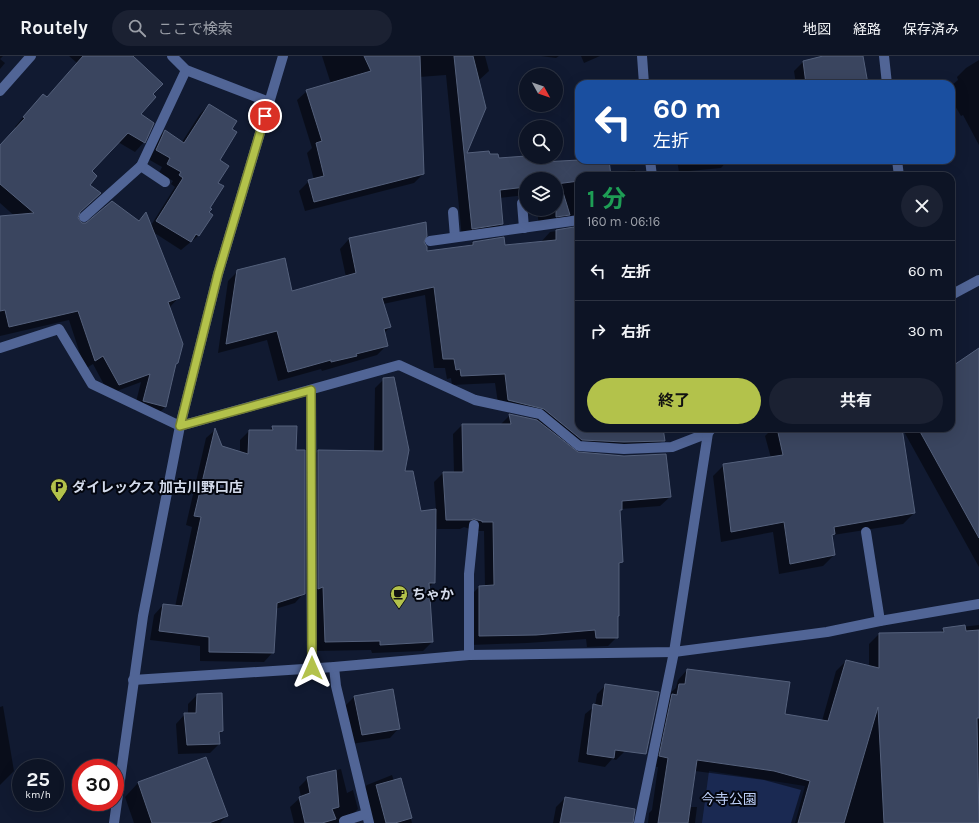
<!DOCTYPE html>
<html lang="ja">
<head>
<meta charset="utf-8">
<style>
  :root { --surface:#0d1425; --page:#1b2132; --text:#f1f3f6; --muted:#9a9ea7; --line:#2d3342; --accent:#b3c24b }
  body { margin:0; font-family:Karla,"Noto Sans JP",sans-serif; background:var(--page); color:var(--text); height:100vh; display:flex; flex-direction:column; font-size:15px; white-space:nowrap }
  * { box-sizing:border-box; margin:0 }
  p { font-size:13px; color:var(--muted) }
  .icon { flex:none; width:22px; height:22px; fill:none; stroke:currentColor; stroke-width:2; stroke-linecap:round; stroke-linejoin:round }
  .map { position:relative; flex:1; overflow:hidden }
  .sheet { position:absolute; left:575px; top:116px; width:380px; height:260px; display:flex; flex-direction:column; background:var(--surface); border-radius:12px; box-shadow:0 4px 16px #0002,0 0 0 1px var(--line) }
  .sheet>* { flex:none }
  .top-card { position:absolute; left:575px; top:24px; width:380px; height:84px; border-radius:12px; box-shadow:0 4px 16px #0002,0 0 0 1px var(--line); background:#1a4fa0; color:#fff; overflow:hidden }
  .needle { width:26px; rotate:130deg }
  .buttons { position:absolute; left:519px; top:12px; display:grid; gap:8px }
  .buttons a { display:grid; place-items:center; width:44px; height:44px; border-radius:50%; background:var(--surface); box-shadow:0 4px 16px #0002,0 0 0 1px var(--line); font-size:20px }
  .speed { position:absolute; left:12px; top:703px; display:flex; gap:8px; font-size:20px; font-weight:700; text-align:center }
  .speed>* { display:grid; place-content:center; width:52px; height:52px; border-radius:50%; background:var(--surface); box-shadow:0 4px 16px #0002,0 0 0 1px var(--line); line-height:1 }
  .speed small { font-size:10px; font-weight:400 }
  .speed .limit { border:6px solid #d22; background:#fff; color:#111 }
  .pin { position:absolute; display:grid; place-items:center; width:34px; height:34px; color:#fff; margin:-17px; border:2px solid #fff; border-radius:50%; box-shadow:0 1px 4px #0007 }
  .me { position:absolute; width:44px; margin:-22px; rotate:0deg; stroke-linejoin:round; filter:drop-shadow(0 0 3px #0008) }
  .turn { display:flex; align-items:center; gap:14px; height:84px; padding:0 12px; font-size:18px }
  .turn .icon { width:52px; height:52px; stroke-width:2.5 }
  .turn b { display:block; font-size:28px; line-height:34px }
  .round { display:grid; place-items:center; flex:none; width:42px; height:42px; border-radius:21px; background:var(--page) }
  .overview { display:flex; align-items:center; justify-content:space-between; height:68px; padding:0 12px }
  h1 { font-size:24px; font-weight:700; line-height:30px; color:#1e9e55 }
  .button { display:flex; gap:8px; margin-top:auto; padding:8px 12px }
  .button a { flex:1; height:46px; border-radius:24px; background:var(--accent); color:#111; font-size:16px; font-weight:700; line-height:46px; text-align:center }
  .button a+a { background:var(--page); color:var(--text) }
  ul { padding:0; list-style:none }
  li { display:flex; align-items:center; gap:12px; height:60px; padding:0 12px; border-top:1px solid var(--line) }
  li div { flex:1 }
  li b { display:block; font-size:15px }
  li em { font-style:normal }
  header { display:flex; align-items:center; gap:24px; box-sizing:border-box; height:56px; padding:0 20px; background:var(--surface); border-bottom:1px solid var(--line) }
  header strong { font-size:19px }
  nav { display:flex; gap:22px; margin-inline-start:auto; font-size:14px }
  .search { width:280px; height:36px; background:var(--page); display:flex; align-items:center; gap:10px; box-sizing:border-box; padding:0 14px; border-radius:22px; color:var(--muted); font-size:15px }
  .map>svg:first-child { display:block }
</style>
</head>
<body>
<header>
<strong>Routely</strong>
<div class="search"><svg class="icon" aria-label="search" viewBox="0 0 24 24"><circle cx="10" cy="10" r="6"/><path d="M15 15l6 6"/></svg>ここで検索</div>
<nav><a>地図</a><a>経路</a><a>保存済み</a></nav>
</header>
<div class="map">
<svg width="979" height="767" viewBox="0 0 979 767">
  <rect width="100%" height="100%" fill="#111a31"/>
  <path fill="#1a2952" d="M709,715l96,15 -10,37h-93z"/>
  <g fill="#0007">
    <path d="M0,0h3l-3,3 5,4 -5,6z"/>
    <path d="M69,0h66l-2,2 19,36 -13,20 14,9 -9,19 -9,10 -17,-10 -27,30 -3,13 12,8 -23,22 2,7 7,2 52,-3 7,-7 5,13 25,-40 -4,-3 2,-3 -14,-8 3,-6 -14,-8 8,-19 9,-9 17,11 18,-28 9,-9 22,24 -12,31 -2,23 -9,30 3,2 -13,21 -17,14 -28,-18 26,65 -9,10 7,56 -2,3 -10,41 -9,9 -22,-6 7,-28 -32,12 -16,-30 -8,5 -16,-49 -69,16v-101l28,-7 -28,-25v-57l16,-18 -1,-1 19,-23 12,-6 31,-35z"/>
    <path d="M322,0h163l4,15 -11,10 -13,73 24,1 9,4 42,-2 1,6 46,-3h21l1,13 26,-3 1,6h-57v252h83l1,12 -9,10 -40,2 -44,-3 100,48 -10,9 -39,3 -2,3 3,50 -4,4 -1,71 -9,9 -21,1 -1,-8 -59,4 -57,2v-49l9,-9h6l-1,-56h-11v-1l-9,-3 -4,2h-23l-1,-13h-1l-1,66 -6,6 4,54 -9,9 -51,2 -1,-3 -55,1 -7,-191 9,-9 56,1 1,-64 9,-9 20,93 16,40 16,-2 -2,-28 9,-9h11l-1,-39 9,-9 39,-1 9,-9 28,6 -4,-3 -35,-8 -4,-27 -43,2 -1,-7 -4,1 -2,-11h-11l-9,-73 -42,9 7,23 -6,6 3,12 -10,10 -55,16 -1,-2 -43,12 -11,-41 -49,13 10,-72 10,-10 53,21 55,-15 -6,-28 9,-10 73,3 4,10 43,-6 4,-4 31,4 37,-4 9,-10 26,-4 -1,-3 -36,2 -2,-18h19v-30h-30v16l-27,3 3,26 -10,9 -30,5 -16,-163 -27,2 4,97 -9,9 -109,28 -6,-20 10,-10 5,-1 -7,-27 5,-5 -15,-48 10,-9 24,-7z"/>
    <path d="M541,0h18l-3,2z"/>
    <path d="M581,0h19l-16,7z"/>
    <path d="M827,0h13l23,28h-67l-2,-13 9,-9z"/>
    <path d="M979,4v85l-16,-30 -2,1 -10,-17v-13l7,-6 -1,-3 9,-9z"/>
    <path d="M677,104h51l-7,8 -42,4z"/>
    <path d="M979,293v218l-77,-139h49v-60z"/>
    <path d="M273,371l22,24 9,142 -9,10 -20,6 -2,43 -9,10 -64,-1v-15l-50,-6 4,-25 9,-10 12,2 17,-80 -6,-2 20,-87 9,-8 6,17 19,6v-13l9,-9h19z"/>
    <path d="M773,372h128l13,85 -11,11 -70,11 -2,2 3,18 -11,11 -44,8 -6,-42 -52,10 -8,-66 11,-11 47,-7 -6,-22z"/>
    <path d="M979,569v198h-188l10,-33 -37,-10 -69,-9 -5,36h7l-2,16h-47l1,-10 3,-3 6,-43h-2l13,-73 7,-6 2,-8 9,-10 97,45 38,6 14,-50 10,-10 23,6v-23l10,-10 61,-1 4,-4z"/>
    <path d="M606,629l19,66 -9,9 -4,-1 -7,8 -27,-5 7,-48 10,-8 2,-12z"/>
    <path d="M392,634l7,38 -9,10 -39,6 -6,-38 9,-9z"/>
    <path d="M197,639l25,36 -3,4v9l-9,9 -32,1 -2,-30 9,-10h3v-10z"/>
    <path d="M3,650l11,65 -14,14v-78z"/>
    <path d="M205,702l22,58 -7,7h-86l-9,-26 13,-14z"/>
    <path d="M341,713l6,24 6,-3 5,19 -9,9 -12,5h-43l-4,-16 11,-10 -2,-10 9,-9z"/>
    <path d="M392,719l2,6 7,-2 11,44h-47l-7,-29 9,-9z"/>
    <path d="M565,742l42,25h-54l3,-16z"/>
  </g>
  <g fill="#3a455f" stroke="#54607b">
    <path d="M83,0h50l30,28 -10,10 3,3 -15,17 13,9 -9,20 -17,-10 -36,38 5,5 -7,9 11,8 -21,19 -2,6 4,5h4l26,-22 27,20 7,-9 34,86 -12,4 15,42 -5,19 -2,1 -10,43 -23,-6 7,-27 -31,11 -16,-29 -8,5 -17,-50 -69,16 -4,-17 -5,1v-95l34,-3 -34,-29v-39l25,-27 -2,-1 20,-23 4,3z"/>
    <path d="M364,0h56l4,118 -110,28 -6,-22 16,-4 -8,-33 6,-2 -16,-51 65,-19z"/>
    <path d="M454,0h19l13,52 -19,45 22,-2 1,3h8l1,4 27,-2v1h15l1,5 37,-2h30l2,16h-32v5l-23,3v-5h-30v8l-26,3 3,34 -31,5z"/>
    <path d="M823,0h40l5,28h-62l-3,-23z"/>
    <path d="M209,48l28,17 -5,8 5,3 -17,28 9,6 -11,17 6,3 -14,22 2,1 -3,3 4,3 -14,21 -3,-2 -5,8 -35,-21 27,-43 -4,-3 2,-3 -14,-8 3,-6 -14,-8 9,-20 19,13z"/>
    <path d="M562,133l8,26 -14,2v-27z"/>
    <path d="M426,166l1,14 -3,6 3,5v4l46,-6v-3l31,-5 1,8 51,-5v-10l18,-3 5,18v183h84l2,13 -41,1 -42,-2 -38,-31 -36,-9 -3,-26 -44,2 -1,-7 -4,1 -2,-11h-11l-9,-72 -52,11 9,29 -7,2 4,17 -32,8 1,2 -26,6v-2l-43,12 -11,-41 -51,13 11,-74 48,-12 7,33 64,-18 -7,-35z"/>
    <path d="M979,292v190l-61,-110h33v-61z"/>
    <path d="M394,321l15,73 -4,21h8l8,40 15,-2 -1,74h-6l4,59 -53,3v-4l-55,1 -2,-55 -5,2v-139l65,1v-73z"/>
    <path d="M509,358l28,6 41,32 46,4 42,-2 5,43 -49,4v9h-2l3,52 -4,1v53h-1v22h-22l-1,-8 -59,5 -57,1v-50l15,-1 -1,-63h-11v-1l-8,-2 -4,1h-24l-3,-48h20l-1,-48h49z"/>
    <path d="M272,370h25l-1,24h9v144l-28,9 -3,50 -65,-1v-15l-50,-6 4,-27 19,2 19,-89 -7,-1 21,-88 7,18 26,8 1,-24h24z"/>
    <path d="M777,372h125l13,85 -81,14 1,7 -3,1 3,20 -45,9 -6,-42 -53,10 -8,-68 60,-9z"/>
    <path d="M965,569l1,6 13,-1v88h-2l2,105h-95l-6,-116 -34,116h-46l12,-42 -36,-10 -77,-11 -9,63h-30l10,-65 -9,-2 13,-62 5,1 2,-11h6l2,-15 103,13 -5,32 43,7 18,-61 33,8v-35l65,-1 -1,-4z"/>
    <path d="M605,628l54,8 -13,62 -31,-4 -1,8 -27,-4 6,-50 9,2z"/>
    <path d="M393,633l7,40 -38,6 -8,-39z"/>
    <path d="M222,637l1,38 -4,1 1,12 -33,1 -3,-32h12l1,-19z"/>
    <path d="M206,701l22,59 -19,7h-57l-14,-41z"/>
    <path d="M336,714l3,37 -7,2 4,10 -14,4h-17l-6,-26 11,-4 -3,-16z"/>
    <path d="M401,722l11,40 -17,5h-9l-10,-38z"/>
    <path d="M565,741l70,12 -2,14h-73z"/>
  </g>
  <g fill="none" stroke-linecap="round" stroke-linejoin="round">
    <g stroke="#516596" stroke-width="10">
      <path d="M172,0l14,14 83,32"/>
      <path d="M642,0l2,28"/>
      <path d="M884,0l3,28"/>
      <path d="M0,35l31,-35"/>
      <path d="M650,104l2,16"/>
      <path d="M897,104l2,16"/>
      <path d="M141,110l24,16"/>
      <path d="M522,147l2,25"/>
      <path d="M453,156l2,25"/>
      <path d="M84,161l57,-51 45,-96"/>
      <path d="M430,185l149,-21"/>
      <path d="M951,239l28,-15"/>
      <path d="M0,292l59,-19 33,55 88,42 219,-61 76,35 65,14 39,32 45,3 48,-2 36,-14 -3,-5"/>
      <path d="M311,334l1,278"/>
      <path d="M866,476l14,89"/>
      <path d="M469,599v-81l5,-49"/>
      <path d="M334,611l2,19 33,137"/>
      <path d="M133,624l201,-13 135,-12 205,-3 153,-20 53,-11 99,-17"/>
      <path d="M344,765l22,-7"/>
      <path d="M114,767l29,-207 37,-190 38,-152 65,-218"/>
      <path d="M639,767l35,-171 34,-219 4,-5"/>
    </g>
  </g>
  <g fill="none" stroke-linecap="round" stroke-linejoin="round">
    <g stroke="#747e31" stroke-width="10">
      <path id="route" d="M265,60l-47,158 -38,152 131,-36 1,278"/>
    </g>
    <use href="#route" stroke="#b3c24b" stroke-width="7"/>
  </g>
  <defs>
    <g id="parking-pin" transform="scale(0.9)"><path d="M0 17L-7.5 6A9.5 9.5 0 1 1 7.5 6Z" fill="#b3c24b" stroke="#03060f"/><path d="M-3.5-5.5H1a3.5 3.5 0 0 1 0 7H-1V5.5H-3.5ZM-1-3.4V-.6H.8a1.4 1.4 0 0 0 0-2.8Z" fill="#111"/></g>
    <g id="cafe-pin" transform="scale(0.9)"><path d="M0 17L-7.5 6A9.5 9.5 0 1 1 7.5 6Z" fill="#b3c24b" stroke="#03060f"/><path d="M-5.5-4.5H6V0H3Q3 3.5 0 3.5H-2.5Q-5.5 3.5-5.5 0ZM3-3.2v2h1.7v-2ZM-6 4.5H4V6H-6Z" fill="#111"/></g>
  </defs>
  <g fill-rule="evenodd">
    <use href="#parking-pin" x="59" y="431"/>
    <use href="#cafe-pin" x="399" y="538"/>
  </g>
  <g text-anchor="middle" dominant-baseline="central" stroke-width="4" stroke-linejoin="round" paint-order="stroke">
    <g font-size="14" font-weight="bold" fill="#d3daea" stroke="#03060f" text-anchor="start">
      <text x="72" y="431">ダイレックス 加古川野口店</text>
      <text x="412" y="538">ちゃか</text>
    </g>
    <g font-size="14" fill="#bdcff8" stroke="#03060f">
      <text x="729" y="743">今寺公園</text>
    </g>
  </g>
</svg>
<div class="buttons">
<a><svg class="needle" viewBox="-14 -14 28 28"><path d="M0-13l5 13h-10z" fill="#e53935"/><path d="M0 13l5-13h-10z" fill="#9a9ea7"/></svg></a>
<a><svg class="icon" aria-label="search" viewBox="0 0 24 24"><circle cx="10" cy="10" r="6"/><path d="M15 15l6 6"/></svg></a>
<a><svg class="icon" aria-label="layers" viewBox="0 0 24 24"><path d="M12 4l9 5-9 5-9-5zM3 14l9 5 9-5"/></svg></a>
</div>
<div class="speed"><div>25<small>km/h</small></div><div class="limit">30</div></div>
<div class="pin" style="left:265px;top:60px;background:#d93025"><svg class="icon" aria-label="arrive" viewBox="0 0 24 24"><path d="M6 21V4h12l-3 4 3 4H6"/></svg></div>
<svg class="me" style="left:312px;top:612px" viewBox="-20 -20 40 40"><path d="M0-17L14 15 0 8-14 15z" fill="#b3c24b" stroke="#fff" stroke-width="4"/></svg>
<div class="top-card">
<div class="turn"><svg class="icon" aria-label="left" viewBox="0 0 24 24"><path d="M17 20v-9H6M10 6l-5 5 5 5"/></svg><div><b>60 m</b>左折</div></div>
</div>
<section class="sheet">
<div class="overview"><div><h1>1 分</h1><p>160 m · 06:16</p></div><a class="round"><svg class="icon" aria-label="close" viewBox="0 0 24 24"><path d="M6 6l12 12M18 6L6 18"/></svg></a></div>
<ul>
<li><svg class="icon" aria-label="left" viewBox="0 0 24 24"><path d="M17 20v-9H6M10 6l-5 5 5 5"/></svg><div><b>左折</b></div><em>60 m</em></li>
<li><svg class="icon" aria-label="right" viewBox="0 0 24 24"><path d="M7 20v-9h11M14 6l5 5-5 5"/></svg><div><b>右折</b></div><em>30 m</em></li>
</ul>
<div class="button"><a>終了</a><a>共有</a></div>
</section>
</div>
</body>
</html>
